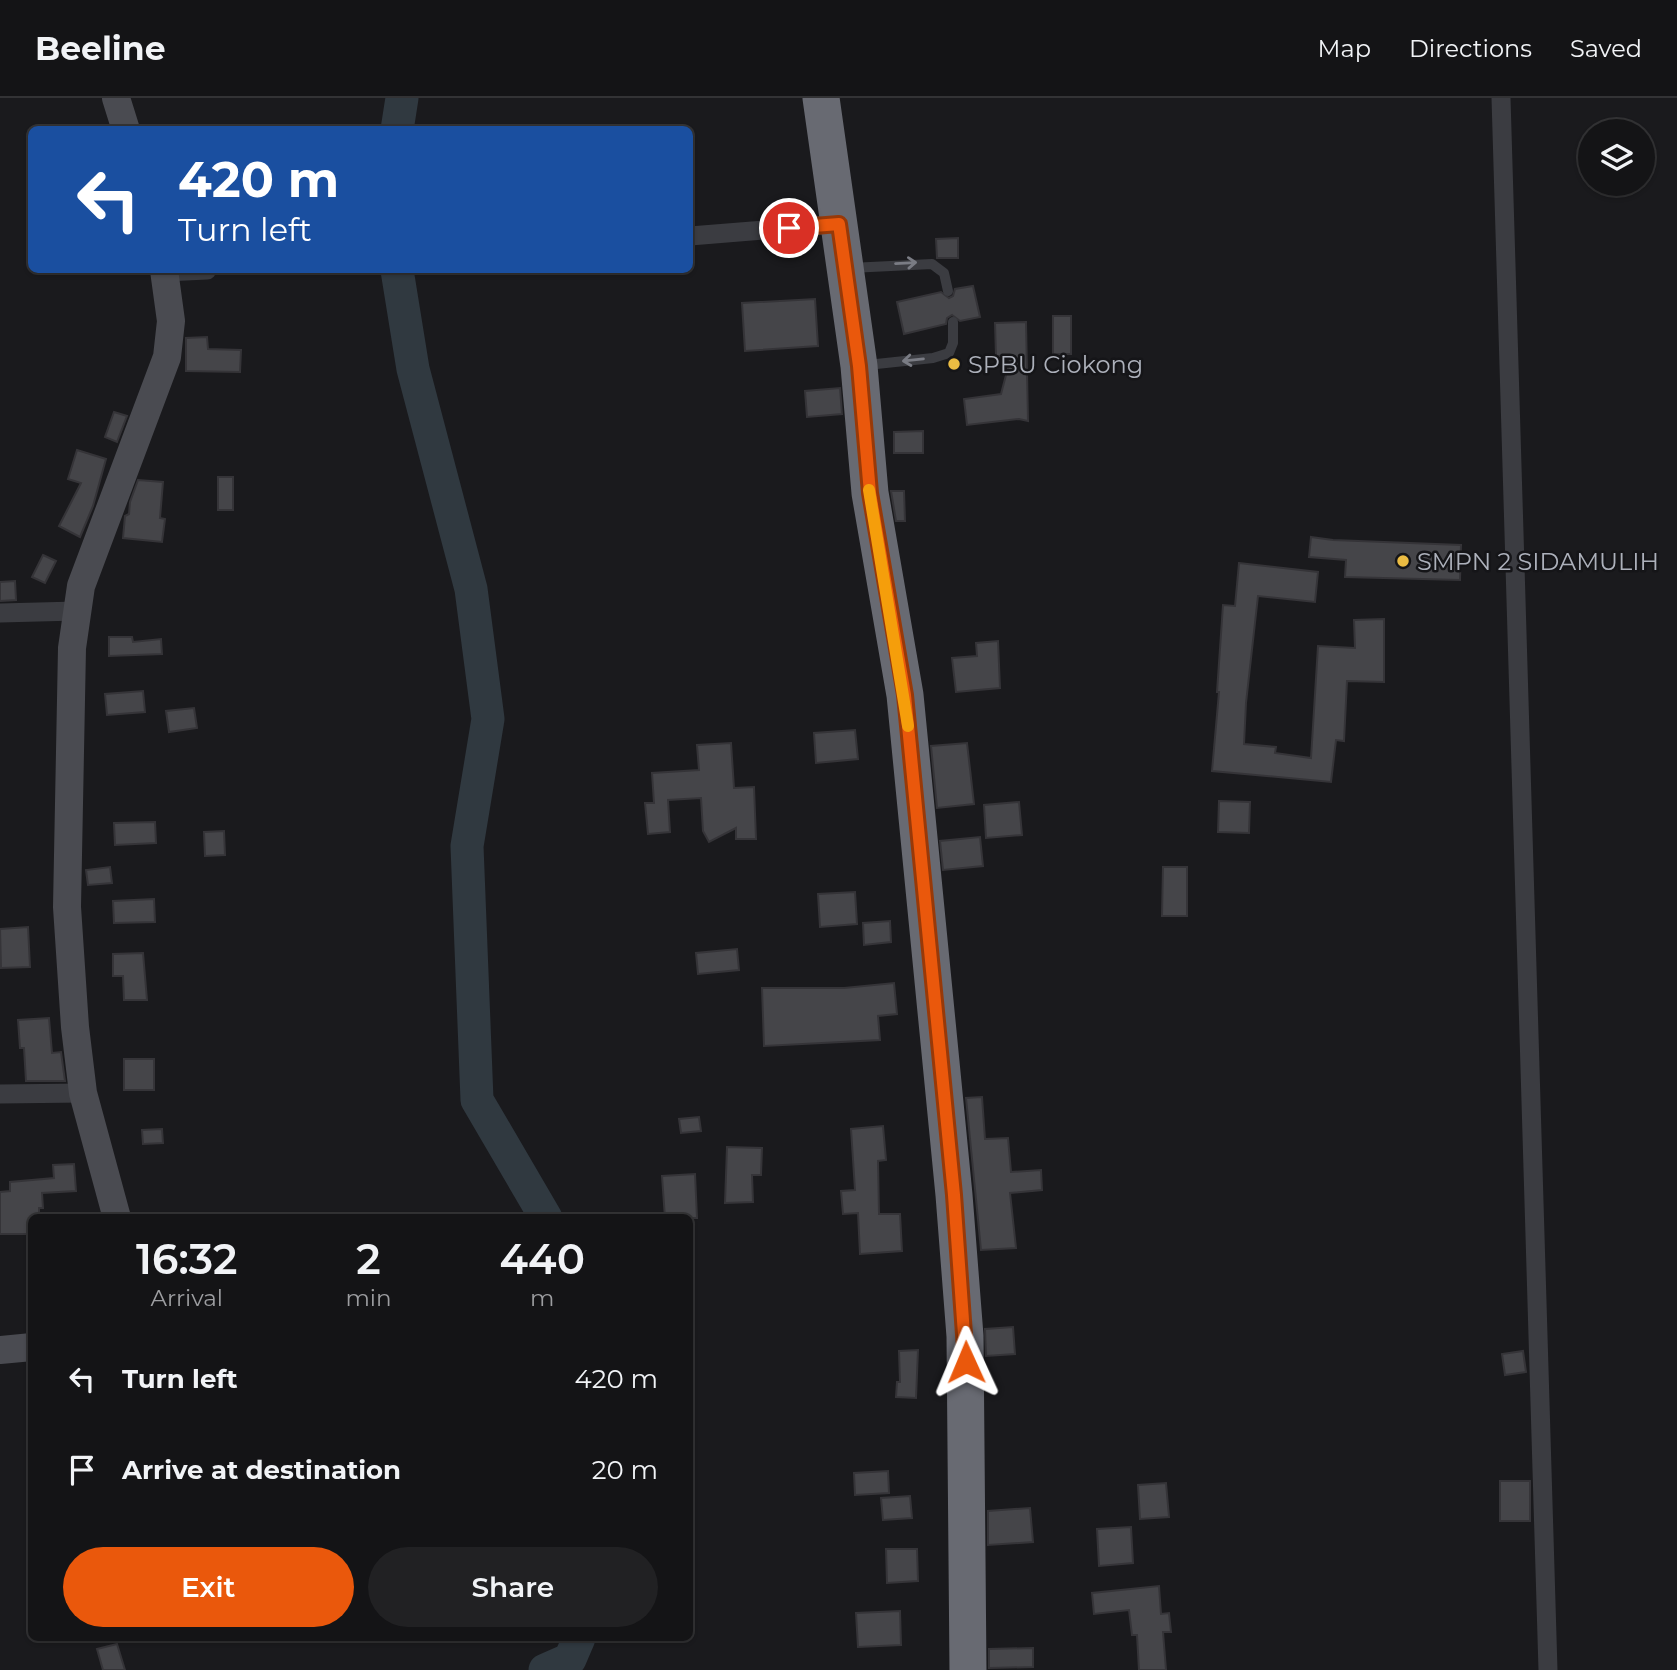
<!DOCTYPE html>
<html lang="en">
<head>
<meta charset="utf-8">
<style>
  :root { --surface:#141416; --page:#212123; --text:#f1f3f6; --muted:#9d9ea1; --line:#333335; --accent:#ea580c }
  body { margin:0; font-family:Montserrat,sans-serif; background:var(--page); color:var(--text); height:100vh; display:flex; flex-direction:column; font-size:26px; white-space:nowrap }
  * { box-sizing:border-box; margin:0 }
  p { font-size:23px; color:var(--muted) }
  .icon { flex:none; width:38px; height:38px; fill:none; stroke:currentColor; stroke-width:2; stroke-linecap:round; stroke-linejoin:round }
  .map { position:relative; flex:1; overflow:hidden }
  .drawer { position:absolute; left:28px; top:1116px; width:665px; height:427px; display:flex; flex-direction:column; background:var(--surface); border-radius:10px; box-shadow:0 2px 5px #0004,0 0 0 2px var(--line) }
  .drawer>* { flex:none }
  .guide { position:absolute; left:28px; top:28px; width:665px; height:147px; border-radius:10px; box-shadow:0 2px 5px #0004,0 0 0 2px var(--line); background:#1a4fa0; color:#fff; overflow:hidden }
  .buttons { position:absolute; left:1578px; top:21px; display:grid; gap:14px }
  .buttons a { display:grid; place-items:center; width:77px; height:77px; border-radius:50%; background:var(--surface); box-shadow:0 2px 5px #0004,0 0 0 2px var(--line); font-size:35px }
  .pin { position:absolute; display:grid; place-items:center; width:60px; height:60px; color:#fff; margin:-30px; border:4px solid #fff; border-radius:50%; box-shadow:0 2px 7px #0007 }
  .me { position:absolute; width:77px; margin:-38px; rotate:359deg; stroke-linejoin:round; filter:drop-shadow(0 0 5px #0008) }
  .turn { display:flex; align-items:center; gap:24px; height:147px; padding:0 35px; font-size:32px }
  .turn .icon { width:91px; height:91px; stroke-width:2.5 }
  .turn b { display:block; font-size:49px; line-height:60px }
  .eta { display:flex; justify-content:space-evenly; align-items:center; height:119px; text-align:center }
  .eta b { font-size:42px; font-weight:600; line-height:49px }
  .cta { display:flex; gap:14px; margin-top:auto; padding:14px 35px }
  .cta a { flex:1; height:80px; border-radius:42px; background:var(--accent); color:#fff; font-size:28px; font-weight:600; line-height:80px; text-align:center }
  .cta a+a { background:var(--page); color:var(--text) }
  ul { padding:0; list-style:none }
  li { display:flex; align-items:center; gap:21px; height:91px; padding:0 35px }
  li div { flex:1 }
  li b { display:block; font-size:26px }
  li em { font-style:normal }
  header { display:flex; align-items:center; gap:42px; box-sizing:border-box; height:98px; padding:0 35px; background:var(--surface); border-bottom:2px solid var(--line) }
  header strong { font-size:33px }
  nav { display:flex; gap:38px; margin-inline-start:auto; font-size:24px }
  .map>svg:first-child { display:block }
</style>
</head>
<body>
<header>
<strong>Beeline</strong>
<nav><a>Map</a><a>Directions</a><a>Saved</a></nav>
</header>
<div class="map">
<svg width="1677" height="1572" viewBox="0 0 1677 1572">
  <rect width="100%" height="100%" fill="#1a1a1d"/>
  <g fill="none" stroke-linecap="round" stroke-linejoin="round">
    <g stroke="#303940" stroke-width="33">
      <path d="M397,32l5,-32"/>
      <path d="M397,172l16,99 58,220 17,130 -21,127 10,254 69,118"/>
      <path d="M545,1572l25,-11 9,-21"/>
    </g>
  </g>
  <g fill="#454549" stroke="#353438" stroke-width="2">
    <path d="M958,140v20h-21l-1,-19z"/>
    <path d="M973,188l7,31 -20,4 -8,-6 -5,3 -1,6 -42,10 -7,-32 44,-10 8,6 4,-2 2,-7z"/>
    <path d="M815,201l3,47 -73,5 -3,-48z"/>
    <rect x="1053" y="218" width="18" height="38"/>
    <path d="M1026,224l2,99 -9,-2 -52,6 -3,-26 37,-5 10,-38h-15l-1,-33z"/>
    <path d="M207,239l1,12 33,1 -1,22 -54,-1v-33z"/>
    <path d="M840,290l2,26 -35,3 -2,-26z"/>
    <path d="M114,314l13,4 -10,26 -12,-5z"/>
    <path d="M923,333v22h-29v-21z"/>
    <path d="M77,352l29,9 -13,47 -13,31 -21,-11 22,-43 -13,-4z"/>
    <rect x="218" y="379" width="15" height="33"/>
    <path d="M138,382l25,2 -3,36 5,1 -3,23 -39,-4 2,-22 4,-2 1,-12z"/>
    <path d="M891,393h13l1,30h-9z"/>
    <path d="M1311,439l22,3 128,5 -1,35 -115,-3 1,-17 -37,-3z"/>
    <path d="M43,457l13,6 -11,22 -13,-6z"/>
    <path d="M1239,465l79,9 -3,30 -57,-6 -12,107 -2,41 32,3 -1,6 36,5 7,-112 37,2 -1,-28 30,-1v63l-37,-1 -3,60 -8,-1 -5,42 -119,-11 7,-79h-2l6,-87 12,1z"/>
    <path d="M15,483l1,19 -16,1v-19z"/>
    <path d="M109,539h23l1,5 28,-3 1,15 -53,2z"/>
    <path d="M998,543l2,47 -44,4 -4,-34 25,-2 -1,-13z"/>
    <path d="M143,593l2,21 -38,3 -2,-21z"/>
    <path d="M194,610l3,20 -28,4 -3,-21z"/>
    <path d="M855,632l3,29 -42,4 -2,-30z"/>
    <path d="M731,645l3,45 20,-1 2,52h-20v-11l-27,14 -6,-11 -2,-33 -33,2 2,32 -22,2 -3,-31h9l-2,-30 47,-3 -2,-25z"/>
    <path d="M967,645l7,61 -37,4 -6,-62z"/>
    <path d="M1219,703l31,1 -1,31 -31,-1z"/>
    <path d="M1019,704l3,33 -36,3 -2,-33z"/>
    <path d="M155,724l1,21 -41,2 -1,-22z"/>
    <path d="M224,733l1,24 -20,1 -1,-24z"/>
    <path d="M980,739l3,29 -40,4 -3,-29z"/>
    <path d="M110,769l2,16 -24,2 -2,-15z"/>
    <path d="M1163,769h24v49h-25z"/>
    <path d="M855,794l2,32 -37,3 -2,-33z"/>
    <path d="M154,801l1,23 -41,1 -1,-22z"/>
    <path d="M890,823l1,21 -27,3 -1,-22z"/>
    <path d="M28,829l2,40 -29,1 -1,-39z"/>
    <path d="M737,851l2,21 -41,4 -2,-21z"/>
    <path d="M143,855l4,47h-23l-1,-24h-10v-22z"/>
    <path d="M894,885l3,31 -19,2 2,24 -116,6 -2,-58h82z"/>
    <path d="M49,920l3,35 9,-1 4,29h-39l-2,-33h-4l-2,-28z"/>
    <rect x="124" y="961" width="30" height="31"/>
    <path d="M982,999l3,42 23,-1 3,34 30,-2 1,20 -32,3 6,55 -35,2 -15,-152z"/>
    <path d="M699,1019l2,14 -20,2 -2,-14z"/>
    <path d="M883,1028l3,34 -8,1 1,53h21l2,37 -42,3 -2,-41 -15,1 -2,-23 14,-1 -4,-61z"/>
    <path d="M162,1031l1,14 -20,1 -1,-14z"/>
    <path d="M727,1049l35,1 -1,27h-9l1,27 -28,1z"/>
    <path d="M74,1066l2,27 -34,2 1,15h-4v10h-7v16h-32v-42l10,-1v-9l44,-4 -1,-13z"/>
    <path d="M695,1076l2,44h-32l-3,-42z"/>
    <path d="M1013,1229l2,27 -29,2 -1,-27z"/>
    <path d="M918,1252l-2,48 -20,-1 1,-15h3l-1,-31z"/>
    <path d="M1523,1253l3,21 -21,3 -3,-21z"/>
    <path d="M888,1373l1,22 -34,2 -1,-22z"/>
    <rect x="1500" y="1383" width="30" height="40"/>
    <path d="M1166,1385l3,34 -29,2 -2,-34z"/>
    <path d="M910,1398l2,22 -29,2 -2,-22z"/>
    <path d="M1030,1410l3,34 -45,3v-34z"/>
    <path d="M1131,1429l2,36 -34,3 -2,-37z"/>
    <path d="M886,1451h31l1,32 -31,2z"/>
    <path d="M1159,1488l2,28 8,-1 2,19h-8l3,38h-27l-2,-35h-5l-3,-25 -35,4 -2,-21z"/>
    <path d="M900,1513l1,34 -43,2 -2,-34z"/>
    <path d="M117,1546l8,26h-22l-6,-21z"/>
    <path d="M1033,1550v19l-44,1v-19z"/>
  </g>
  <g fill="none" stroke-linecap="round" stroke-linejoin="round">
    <g stroke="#3b3c41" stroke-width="10">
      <path d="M850,170l82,-4 12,9 4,18"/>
      <path d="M867,267l66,-7 16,-5 4,-10v-21"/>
    </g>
    <g stroke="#3b3c41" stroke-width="19">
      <path d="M1501,0l47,1572"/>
      <path d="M690,138l149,-12"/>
      <path d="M164,174l43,-2"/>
      <path d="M0,515l77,-2"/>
      <path d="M0,996l83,-1"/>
    </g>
    <g stroke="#4a4b51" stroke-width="28">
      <path d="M116,0l10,32"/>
      <path d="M117,1120l-34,-125 -8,-66 -8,-120 5,-259 9,-62 86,-229 4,-36 -7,-51"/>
      <path d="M0,1252l32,-3"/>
    </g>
    <path stroke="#686a72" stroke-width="37" d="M821,0l38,268 11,127 35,202 49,500 11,141 3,334"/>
  </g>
  <defs><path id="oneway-shaft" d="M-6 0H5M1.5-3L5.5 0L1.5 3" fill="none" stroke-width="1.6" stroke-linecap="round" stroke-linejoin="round" transform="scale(1.75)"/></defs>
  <g stroke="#7a7c84">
    <use href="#oneway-shaft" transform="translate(906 165) rotate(-3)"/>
    <use href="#oneway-shaft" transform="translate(913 262) rotate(174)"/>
  </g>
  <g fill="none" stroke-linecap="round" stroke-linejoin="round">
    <g stroke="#983908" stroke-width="18">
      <path id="route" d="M789,130l50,-4 20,142 11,127 35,202 49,500 12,167"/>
    </g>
    <use href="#route" stroke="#ea580c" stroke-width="12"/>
    <path stroke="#f59e0b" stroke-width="12" d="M869,392l39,236"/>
  </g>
  <g fill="#ebbc43" stroke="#151518" stroke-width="2.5">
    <circle cx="954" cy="266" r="7"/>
    <circle cx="1403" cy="463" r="7"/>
  </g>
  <g text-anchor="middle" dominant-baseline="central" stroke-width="5" stroke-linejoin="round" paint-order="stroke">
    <g font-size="24" fill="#adb1bb" stroke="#151518" text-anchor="start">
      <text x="968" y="266">SPBU Ciokong</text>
      <text x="1417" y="463">SMPN 2 SIDAMULIH</text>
    </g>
  </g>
</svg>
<div class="buttons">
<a><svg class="icon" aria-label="layers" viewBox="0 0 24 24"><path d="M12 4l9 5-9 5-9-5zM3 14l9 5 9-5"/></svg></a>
</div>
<div class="pin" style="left:789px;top:130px;background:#d93025"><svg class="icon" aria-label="arrive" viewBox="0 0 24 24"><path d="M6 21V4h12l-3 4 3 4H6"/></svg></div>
<svg class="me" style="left:966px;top:1264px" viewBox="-20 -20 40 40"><path d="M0-17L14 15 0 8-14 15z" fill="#ea580c" stroke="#fff" stroke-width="4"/></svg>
<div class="guide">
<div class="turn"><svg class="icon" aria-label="left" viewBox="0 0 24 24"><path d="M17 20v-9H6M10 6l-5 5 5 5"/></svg><div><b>420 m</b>Turn left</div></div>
</div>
<section class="drawer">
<div class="eta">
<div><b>16:32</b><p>Arrival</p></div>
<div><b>2</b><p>min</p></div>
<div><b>440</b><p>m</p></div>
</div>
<ul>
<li><svg class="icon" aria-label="left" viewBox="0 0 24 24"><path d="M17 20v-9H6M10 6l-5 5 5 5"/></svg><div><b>Turn left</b></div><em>420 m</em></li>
<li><svg class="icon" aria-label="arrive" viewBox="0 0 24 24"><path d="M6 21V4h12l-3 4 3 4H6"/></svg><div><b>Arrive at destination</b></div><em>20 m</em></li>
</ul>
<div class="cta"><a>Exit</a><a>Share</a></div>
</section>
</div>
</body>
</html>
